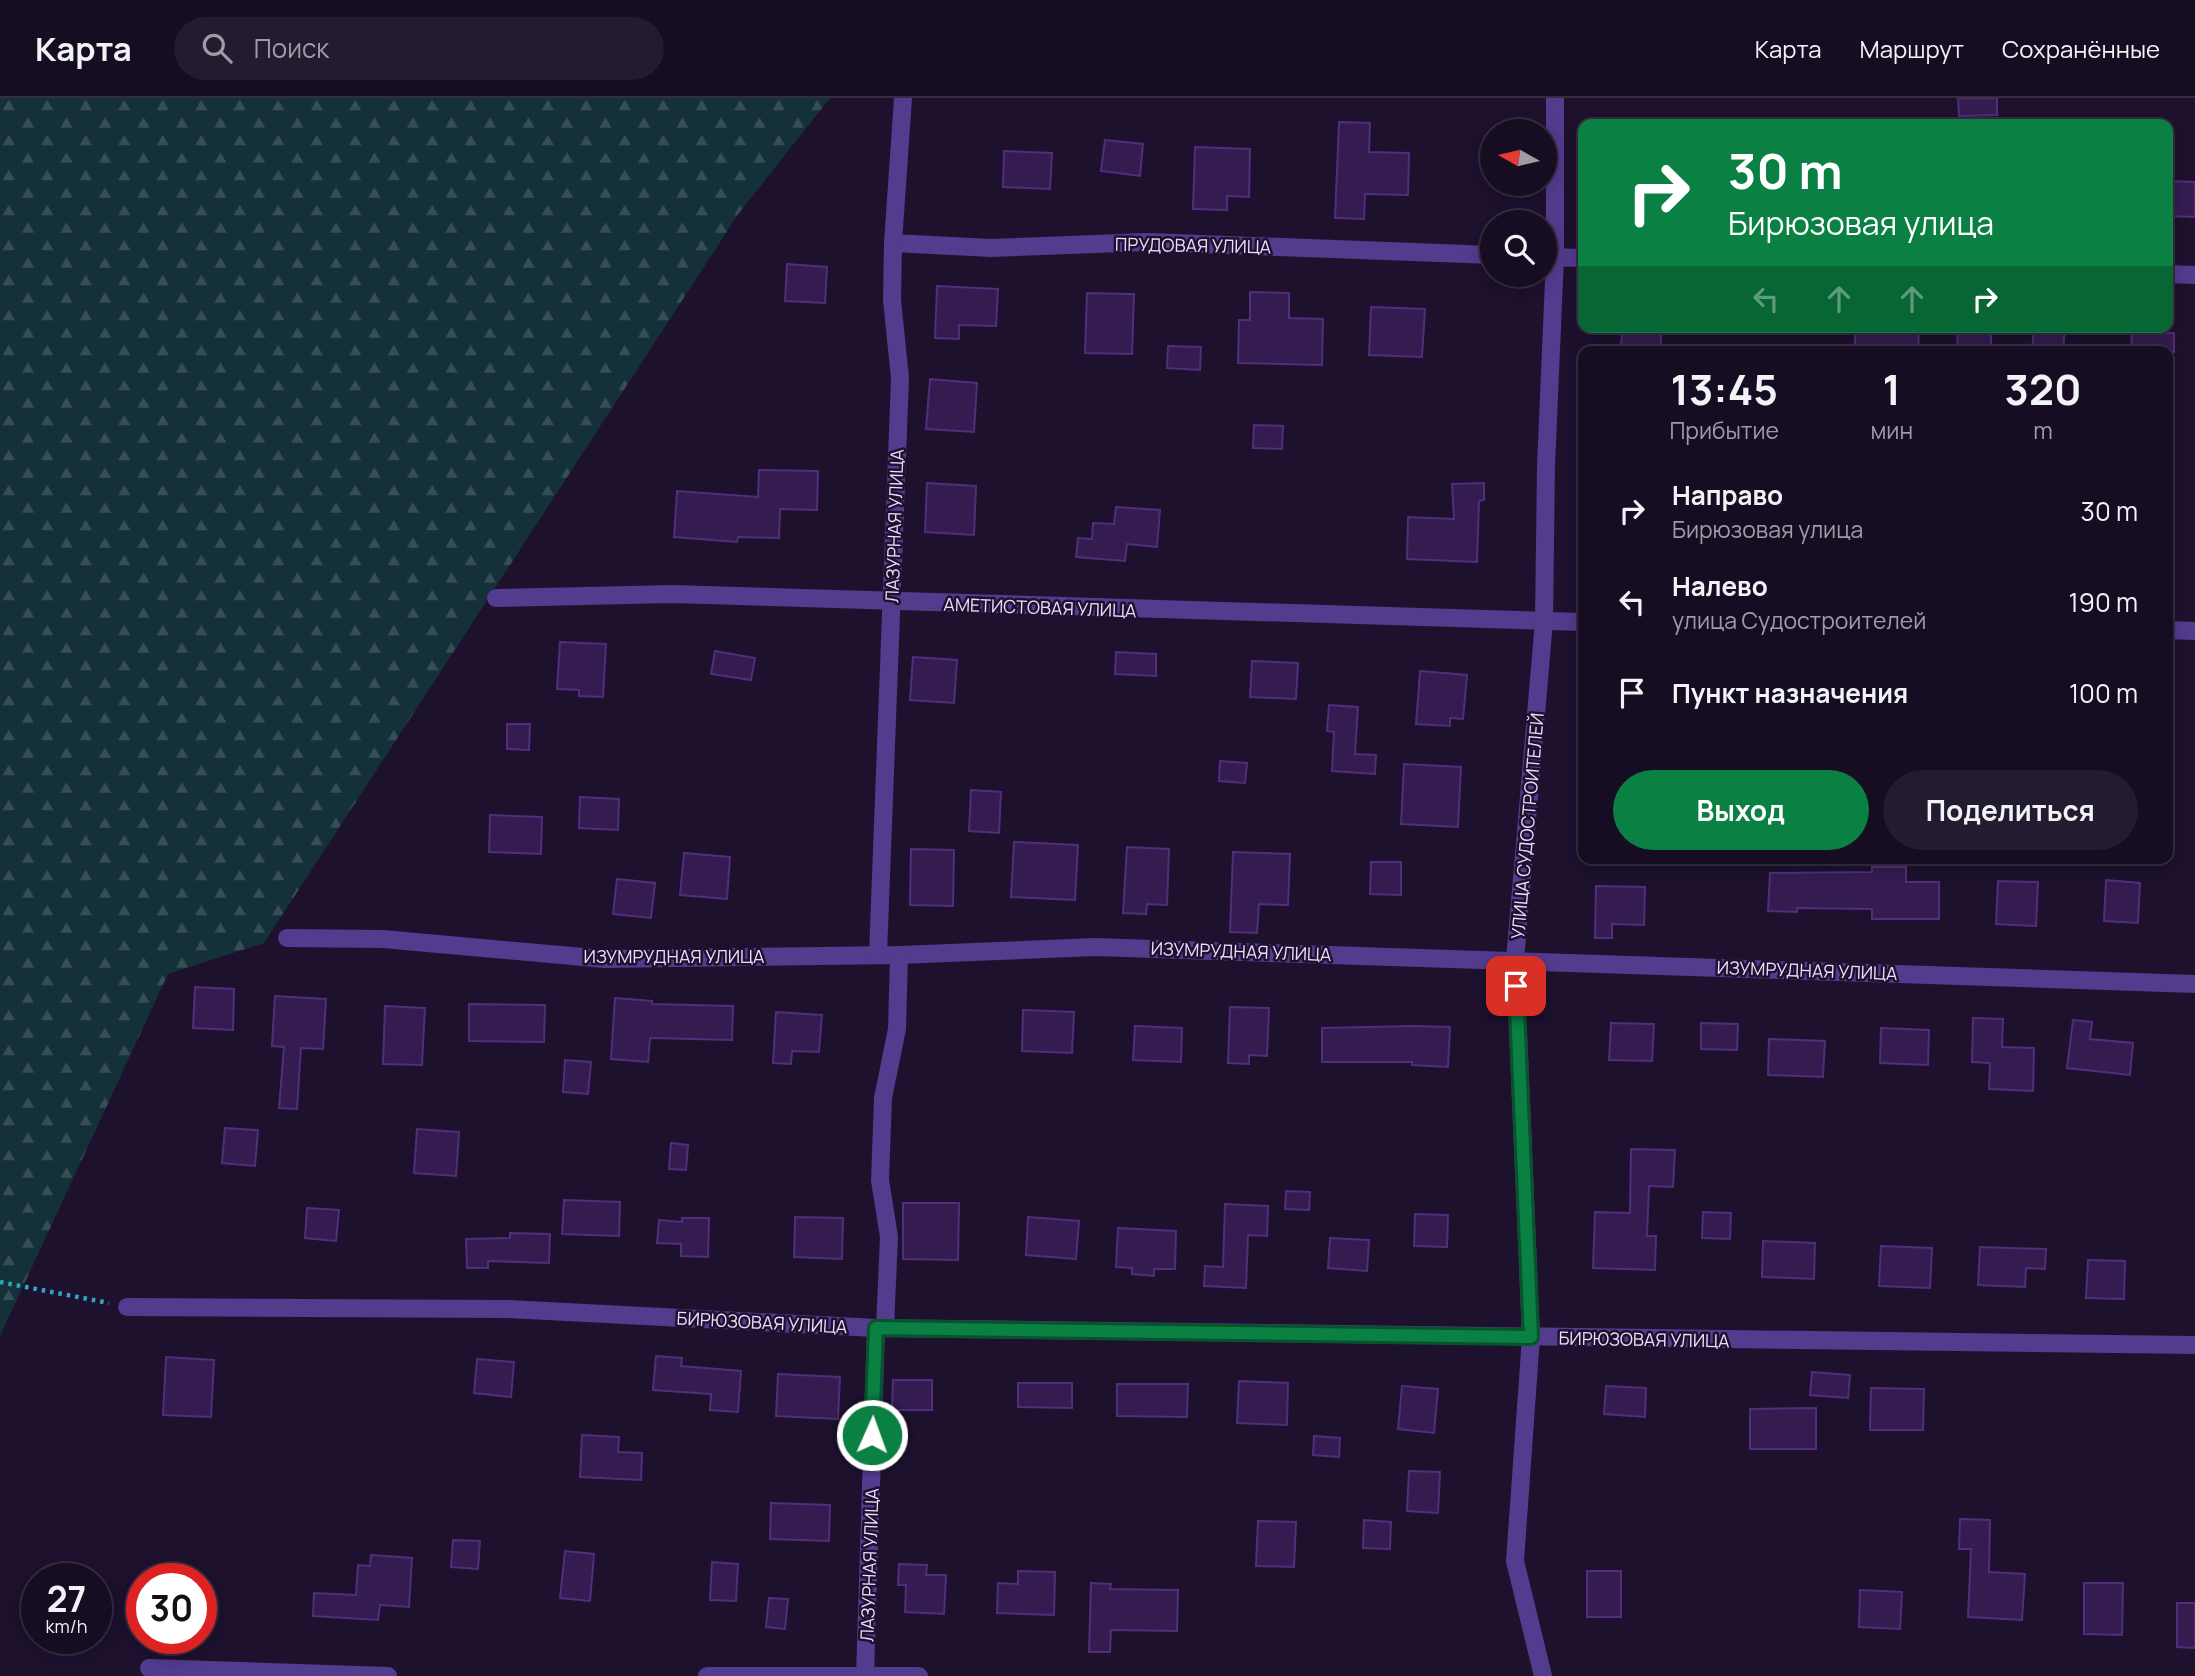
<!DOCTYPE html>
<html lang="ru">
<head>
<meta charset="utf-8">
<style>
  :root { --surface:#160d22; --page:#231b2f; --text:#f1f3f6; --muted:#9e9ca5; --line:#352d40; --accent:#0b8043 }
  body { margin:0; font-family:Manrope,sans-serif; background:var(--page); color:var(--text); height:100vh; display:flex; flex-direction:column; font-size:26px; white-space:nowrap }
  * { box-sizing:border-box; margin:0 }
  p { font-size:23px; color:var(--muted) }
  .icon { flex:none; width:38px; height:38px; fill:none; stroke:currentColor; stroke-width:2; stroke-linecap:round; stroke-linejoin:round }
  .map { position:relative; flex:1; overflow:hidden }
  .drawer { position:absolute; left:1578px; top:248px; width:595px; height:518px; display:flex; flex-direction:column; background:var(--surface); border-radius:14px; box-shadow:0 4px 18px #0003,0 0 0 2px var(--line) }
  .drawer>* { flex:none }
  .top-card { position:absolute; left:1578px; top:21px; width:595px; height:214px; border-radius:14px; box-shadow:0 4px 18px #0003,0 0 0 2px var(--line); background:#0b8043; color:#fff; overflow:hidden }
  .needle { width:46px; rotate:278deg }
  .buttons { position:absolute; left:1480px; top:21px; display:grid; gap:14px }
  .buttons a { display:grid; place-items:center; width:77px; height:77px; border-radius:50%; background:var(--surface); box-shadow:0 4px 18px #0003,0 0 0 2px var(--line); font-size:35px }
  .speed { position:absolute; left:21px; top:1465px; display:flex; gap:14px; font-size:35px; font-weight:700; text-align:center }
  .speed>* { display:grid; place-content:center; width:91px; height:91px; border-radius:50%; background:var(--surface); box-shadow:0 4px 18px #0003,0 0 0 2px var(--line); line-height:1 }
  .speed small { font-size:18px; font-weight:400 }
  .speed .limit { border:10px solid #d22; background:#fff; color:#111 }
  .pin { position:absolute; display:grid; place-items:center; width:60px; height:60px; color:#fff; margin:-30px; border-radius:14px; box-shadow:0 4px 10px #0006 }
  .me { position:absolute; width:77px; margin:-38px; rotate:2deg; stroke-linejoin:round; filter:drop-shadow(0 0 5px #0008) }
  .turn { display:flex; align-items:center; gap:24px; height:147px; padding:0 35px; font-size:32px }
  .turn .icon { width:91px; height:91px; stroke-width:2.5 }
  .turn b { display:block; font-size:49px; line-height:60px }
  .lanes { display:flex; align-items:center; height:66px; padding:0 35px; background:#0003; justify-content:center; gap:35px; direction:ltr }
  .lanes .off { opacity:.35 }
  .eta { display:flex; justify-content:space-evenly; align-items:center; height:119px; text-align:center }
  .eta b { font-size:42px; font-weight:700; line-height:49px }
  .cta { display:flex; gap:14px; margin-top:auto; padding:14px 35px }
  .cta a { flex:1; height:80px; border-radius:42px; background:var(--accent); color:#fff; font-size:28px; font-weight:700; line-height:80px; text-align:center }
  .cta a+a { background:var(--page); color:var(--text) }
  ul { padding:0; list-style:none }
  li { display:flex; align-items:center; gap:21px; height:91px; padding:0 35px }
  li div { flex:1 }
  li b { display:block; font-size:26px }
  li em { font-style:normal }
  header { display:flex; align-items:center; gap:42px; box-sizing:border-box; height:98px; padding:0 35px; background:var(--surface); border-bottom:2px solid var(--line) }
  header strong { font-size:33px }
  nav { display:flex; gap:38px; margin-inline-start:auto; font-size:24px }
  .search { width:490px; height:63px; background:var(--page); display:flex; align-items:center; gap:18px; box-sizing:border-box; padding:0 24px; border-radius:38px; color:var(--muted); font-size:26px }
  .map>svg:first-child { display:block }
</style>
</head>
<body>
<header>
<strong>Карта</strong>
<div class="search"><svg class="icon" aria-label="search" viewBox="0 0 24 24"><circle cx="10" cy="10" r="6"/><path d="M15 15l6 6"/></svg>Поиск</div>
<nav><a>Карта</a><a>Маршрут</a><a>Сохранённые</a></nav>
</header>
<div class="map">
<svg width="2195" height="1578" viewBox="0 0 2195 1578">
  <defs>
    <pattern id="forest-firs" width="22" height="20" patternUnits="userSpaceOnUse" patternTransform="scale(1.75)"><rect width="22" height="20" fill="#143038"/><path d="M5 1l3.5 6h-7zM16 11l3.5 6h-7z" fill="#364e56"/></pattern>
  </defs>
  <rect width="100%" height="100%" fill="#1d112e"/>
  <path fill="url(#forest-firs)" d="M0,0h830l-91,115 -475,730 -96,31 -168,362z"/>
  <g fill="#341c50" stroke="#512e7c" stroke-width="2">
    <path d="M1958,0h39v17l-38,1z"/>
    <path d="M1339,24l31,1 -1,29 40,1 -1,42 -43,-1 -1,25 -29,-1z"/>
    <path d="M1105,42l38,4 -3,32 -39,-5z"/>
    <path d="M1195,49l55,2 -1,48 -22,-1v14l-34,-1z"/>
    <path d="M1004,53l48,2 -2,36 -47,-2z"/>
    <path d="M2168,83l27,1v35l-27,-1z"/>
    <path d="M787,166l40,3 -2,36 -40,-2z"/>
    <path d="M937,188l61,3 -2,37 -37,-1v14l-24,-1z"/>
    <path d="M1250,194l39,1v25l34,1 -1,46 -84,-2 1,-43h11z"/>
    <path d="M1087,195l47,1 -2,60 -47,-1z"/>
    <path d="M1371,209l54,2 -3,48 -53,-2z"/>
    <path d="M1623,229h39l-2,25h-40z"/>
    <path d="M1856,229h63l-1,25h-64z"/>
    <path d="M1958,229h33v25h-34z"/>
    <path d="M2034,229h31l-2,25h-31z"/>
    <path d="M2132,234l42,1v19h-43z"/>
    <path d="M1168,248l33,1 -1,23 -33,-2z"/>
    <path d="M930,281l47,4 -3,49 -48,-3z"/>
    <path d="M1254,327l29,1 -1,23 -29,-1z"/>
    <path d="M759,372l59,1 -1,39 -37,-1 -1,29 -41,-1 -1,5 -63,-5 3,-46 81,6z"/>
    <path d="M927,385l49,3 -2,49 -49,-3z"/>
    <path d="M1484,385v17l-5,1 -2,61 -70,-3 1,-42 46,2 -2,-35z"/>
    <path d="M1116,409l44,3 -3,37 -30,-3 -2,17 -49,-4 2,-19 14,1 1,-16 21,1z"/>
    <path d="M560,544l46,2 -3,53 -24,-1v-6l-22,-1z"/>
    <path d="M715,553l40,7 -4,22 -40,-6z"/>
    <path d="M1116,554l40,2v22l-41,-2z"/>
    <path d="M913,559l44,3 -3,43 -44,-3z"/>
    <path d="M1252,563l46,2 -2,36 -46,-2z"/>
    <path d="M1420,573l47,4 -4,44 -13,-1v8l-34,-2z"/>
    <path d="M1329,607l29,2 -3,47 21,1 -1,19 -43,-3 2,-39 -7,-1z"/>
    <path d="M507,626h23l-1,26 -22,-1z"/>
    <path d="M1220,663l27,2 -2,20 -26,-2z"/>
    <path d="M1404,666l57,3 -3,60 -57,-3z"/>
    <path d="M971,692l30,2 -2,41 -30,-2z"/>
    <path d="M580,699l39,2 -1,31 -39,-2z"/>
    <path d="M490,717l52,2 -1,37 -52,-2z"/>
    <path d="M1014,744l64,3 -3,55 -64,-3z"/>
    <path d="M1127,749l42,2 -2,56 -20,-1 -1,10 -23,-1z"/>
    <path d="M911,751l43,1 -1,56 -43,-1z"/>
    <path d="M1233,754l57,2 -2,51 -29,-1 -2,29 -27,-1z"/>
    <path d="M684,755l46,4 -3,42 -47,-4z"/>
    <path d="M1371,764h30v33l-31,-1z"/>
    <path d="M1872,769h34v15h33v37h-67v-10l-75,-1v4l-29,-1 2,-38 102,-1z"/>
    <path d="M617,781l38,4 -4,35 -38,-4z"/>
    <path d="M2106,782l34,3 -2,40 -34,-2z"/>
    <path d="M1998,783l40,1 -2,44 -40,-2z"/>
    <path d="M1596,788l49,1 -1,38 -32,-1v14h-17z"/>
    <path d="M195,889l39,2 -1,41 -40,-2z"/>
    <path d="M275,898l51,3 -3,50 -22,-1 -4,61 -18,-1 5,-61 -12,-1z"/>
    <path d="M615,900l37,3v3l81,2 -1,34 -82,-2 -2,24 -37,-3z"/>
    <path d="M469,906l76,1 -1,37 -75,-1z"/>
    <path d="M385,908l40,2 -3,57 -39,-1z"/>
    <path d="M1230,909l39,1 -2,48 -18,-1v9l-21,-1z"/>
    <path d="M1023,912l51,2 -2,41 -50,-2z"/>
    <path d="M776,914l46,3 -3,37 -27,-1 -1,13 -18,-1z"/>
    <path d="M1973,920l30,1 -1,28 32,1 -1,43 -44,-2 1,-26 -18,-1z"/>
    <path d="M2073,922l19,2 -2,17 43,4 -3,32 -63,-7z"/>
    <path d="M1611,925l43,1 -2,37 -43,-1z"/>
    <path d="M1701,925l37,1 -1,26 -36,-1z"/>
    <path d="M1135,928l47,2 -1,34 -48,-2z"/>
    <path d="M1414,928l36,1 -2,40 -36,-2v-3h-90v-34z"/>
    <path d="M1881,930l48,2 -1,35 -48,-2z"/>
    <path d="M1769,941l56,2 -2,36 -55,-2z"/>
    <path d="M565,962l26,2 -3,32 -25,-2z"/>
    <path d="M225,1030l33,2 -3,36 -33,-3z"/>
    <path d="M417,1031l42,3 -3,44 -42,-3z"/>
    <path d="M671,1045l17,2 -2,25 -17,-1z"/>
    <path d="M1631,1051l44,1 -2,37 -24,-1 -2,50h9l-1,34 -62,-2 2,-56 35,1z"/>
    <path d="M1286,1093l24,1 -1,18 -24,-1z"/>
    <path d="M564,1102l56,2 -1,34 -57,-2z"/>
    <path d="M903,1105h56l-1,57 -55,-1z"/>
    <path d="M1225,1106l43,2 -1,30 -19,-1 -2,53 -42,-2 1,-20 18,1z"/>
    <path d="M307,1110l32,2 -3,31 -31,-3z"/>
    <path d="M1703,1114l28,1 -1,26 -28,-1z"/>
    <path d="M1415,1116l33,1 -1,32 -33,-1z"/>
    <path d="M795,1119l48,1 -1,41 -48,-2z"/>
    <path d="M1028,1119l51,4 -3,38 -50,-4z"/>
    <path d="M682,1120h27l-1,39 -27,-1v-12l-24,-1 2,-23 23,2z"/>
    <path d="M1118,1130l58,3 -1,38h-21v7l-22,-2v-6l-16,-1z"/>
    <path d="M510,1135l40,1 -1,29 -61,-2v7h-21l-1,-29 44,-1z"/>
    <path d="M1330,1140l39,2 -2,31 -39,-3z"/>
    <path d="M1763,1143l52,2 -1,36 -52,-2z"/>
    <path d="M1881,1148l51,2 -2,40 -51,-2z"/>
    <path d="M1980,1149l66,2 -1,20 -19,-1 -1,19 -47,-2z"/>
    <path d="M2088,1162l37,1 -1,38 -38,-1z"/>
    <path d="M656,1258l26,2 -1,8 60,5 -3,41 -28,-2 1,-16 -58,-4z"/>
    <path d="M166,1259l48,3 -3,57 -48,-2z"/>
    <path d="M477,1261l37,3 -3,35 -37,-4z"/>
    <path d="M1812,1274l38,3 -2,23 -38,-3z"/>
    <path d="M778,1276l62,3 -2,42 -62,-3z"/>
    <path d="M893,1282h39v30h-40z"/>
    <path d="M1239,1283l49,2 -1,42 -50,-2z"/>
    <path d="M1018,1285h54v25l-54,-1z"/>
    <path d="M1117,1286h71l-1,33 -70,-1z"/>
    <path d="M1402,1288l36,3 -4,44 -36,-4z"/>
    <path d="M1606,1288l40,2 -1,29 -41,-3z"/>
    <path d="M1871,1290l53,1 -1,41h-53z"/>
    <path d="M1816,1310v41h-66v-40z"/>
    <path d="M582,1337l37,2 -1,15 24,1 -1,27 -61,-3z"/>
    <path d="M1314,1338l26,2 -1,19 -26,-2z"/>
    <path d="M1409,1373l31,1 -2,41 -31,-2z"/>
    <path d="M771,1405l59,2 -1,36 -59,-2z"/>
    <path d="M1960,1421l30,1 -1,52 36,2 -3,46 -54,-3 3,-68h-12z"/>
    <path d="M1364,1422l27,2 -1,27 -27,-1z"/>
    <path d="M1258,1423l38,1 -2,45 -38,-1z"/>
    <path d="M453,1442l27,1 -2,28 -27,-2z"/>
    <path d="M565,1453l29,3 -4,47 -30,-3z"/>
    <path d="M371,1457l41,3 -3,49 -29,-2 -2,15 -65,-4 1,-23 42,2 2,-30 12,1z"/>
    <path d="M712,1464l26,2 -2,37 -26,-1z"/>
    <path d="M899,1466l28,1 -1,10h20l-2,39 -39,-2 1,-27h-8z"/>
    <path d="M1018,1473l37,1 -1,43 -57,-2 1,-30 20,1z"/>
    <rect x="1587" y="1473" width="34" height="46"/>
    <path d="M1091,1485l20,1 -1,5 68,1 -1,41 -66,-1 -1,22h-21z"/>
    <path d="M2084,1485h39l-1,52 -38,-1z"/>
    <path d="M1860,1492l42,2 -2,37 -41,-2z"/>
    <path d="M769,1500l19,1 -3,30 -19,-2z"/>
    <path d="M2177,1505h18v45l-18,-1z"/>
  </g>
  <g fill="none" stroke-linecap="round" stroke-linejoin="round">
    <path stroke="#2da7c4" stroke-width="4.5" stroke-dasharray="3.5 5" stroke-linecap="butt" d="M0,1184l109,21"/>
    <g stroke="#533b8e" stroke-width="18">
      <path d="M893,145l98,5 156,-6 346,13"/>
      <path d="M1545,159l39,1"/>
      <path d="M2168,176l27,1"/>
      <path d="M496,500l176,-4 912,28"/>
      <path d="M2168,532l27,1"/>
      <path d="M287,840l96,1 222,20 294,-4 196,-8 1100,37"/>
      <path d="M878,857l22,-577 -8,-78 1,-57 10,-145"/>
      <path d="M127,1209l381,2 368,19 1319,17"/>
      <path d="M885,1230l4,-91 -9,-57 3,-82 14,-69 2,-74"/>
      <path d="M149,1570l239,8"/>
      <path d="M707,1578h212"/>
      <path d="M865,1578l11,-348"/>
      <path d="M1543,1578l-28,-115 16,-224 -16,-377 29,-339 2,-155 9,-209v-159"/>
    </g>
  </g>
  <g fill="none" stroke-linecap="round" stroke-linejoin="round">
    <g stroke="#07532c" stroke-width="18">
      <path id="route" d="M872,1337l4,-107 655,9 -15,-351"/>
    </g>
    <use href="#route" stroke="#0b8043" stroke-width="12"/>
  </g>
  <g text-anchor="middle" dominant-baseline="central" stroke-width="5" stroke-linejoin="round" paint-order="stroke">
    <g font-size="18" fill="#eadeff" stroke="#1d112e">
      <text transform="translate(1193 147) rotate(1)">ПРУДОВАЯ УЛИЦА</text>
      <text transform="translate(894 428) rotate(-88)">ЛАЗУРНАЯ УЛИЦА</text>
      <text transform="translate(1040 509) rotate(2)">АМЕТИСТОВАЯ УЛИЦА</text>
      <text transform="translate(1527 728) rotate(-85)">УЛИЦА СУДОСТРОИТЕЛЕЙ</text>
      <text transform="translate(1241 853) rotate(2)">ИЗУМРУДНАЯ УЛИЦА</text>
      <text x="674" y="858">ИЗУМРУДНАЯ УЛИЦА</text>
      <text transform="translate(1807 872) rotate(2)">ИЗУМРУДНАЯ УЛИЦА</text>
      <text transform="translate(762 1224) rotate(3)">БИРЮЗОВАЯ УЛИЦА</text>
      <text transform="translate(1644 1241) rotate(1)">БИРЮЗОВАЯ УЛИЦА</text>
      <text transform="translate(869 1467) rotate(-88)">ЛАЗУРНАЯ УЛИЦА</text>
    </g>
  </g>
</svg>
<div class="buttons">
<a><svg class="needle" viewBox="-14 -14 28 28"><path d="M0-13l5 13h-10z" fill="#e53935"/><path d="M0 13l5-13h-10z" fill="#9e9ca5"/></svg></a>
<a><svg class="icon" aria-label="search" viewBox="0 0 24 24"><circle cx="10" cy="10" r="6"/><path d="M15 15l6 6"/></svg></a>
</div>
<div class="speed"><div>27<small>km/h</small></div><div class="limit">30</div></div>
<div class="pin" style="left:1516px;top:888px;background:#d93025"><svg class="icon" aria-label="arrive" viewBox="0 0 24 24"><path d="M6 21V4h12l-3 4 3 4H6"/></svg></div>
<svg class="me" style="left:872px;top:1337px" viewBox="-20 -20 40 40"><circle r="17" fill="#0b8043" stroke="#fff" stroke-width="3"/><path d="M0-11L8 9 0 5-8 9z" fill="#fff"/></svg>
<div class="top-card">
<div class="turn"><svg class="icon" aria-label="right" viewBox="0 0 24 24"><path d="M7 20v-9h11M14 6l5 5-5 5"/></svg><div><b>30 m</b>Бирюзовая улица</div></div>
<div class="lanes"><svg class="icon off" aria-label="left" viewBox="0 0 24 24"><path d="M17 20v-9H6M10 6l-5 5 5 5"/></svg><svg class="icon off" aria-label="ahead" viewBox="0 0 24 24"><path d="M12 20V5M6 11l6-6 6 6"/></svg><svg class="icon off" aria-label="ahead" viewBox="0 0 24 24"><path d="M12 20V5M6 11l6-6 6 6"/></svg><svg class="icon" aria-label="right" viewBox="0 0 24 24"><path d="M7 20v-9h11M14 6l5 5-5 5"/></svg></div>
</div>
<section class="drawer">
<div class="eta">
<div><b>13:45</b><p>Прибытие</p></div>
<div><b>1</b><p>мин</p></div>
<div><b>320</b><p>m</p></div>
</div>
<ul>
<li><svg class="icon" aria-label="right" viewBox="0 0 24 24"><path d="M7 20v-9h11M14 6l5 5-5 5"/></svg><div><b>Направо</b><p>Бирюзовая улица</p></div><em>30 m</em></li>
<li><svg class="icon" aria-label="left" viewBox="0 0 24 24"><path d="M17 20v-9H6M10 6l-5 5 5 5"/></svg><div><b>Налево</b><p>улица Судостроителей</p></div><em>190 m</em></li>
<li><svg class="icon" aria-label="arrive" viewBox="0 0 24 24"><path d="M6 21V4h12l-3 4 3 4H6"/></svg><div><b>Пункт назначения</b></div><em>100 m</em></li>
</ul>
<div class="cta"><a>Выход</a><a>Поделиться</a></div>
</section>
</div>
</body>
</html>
